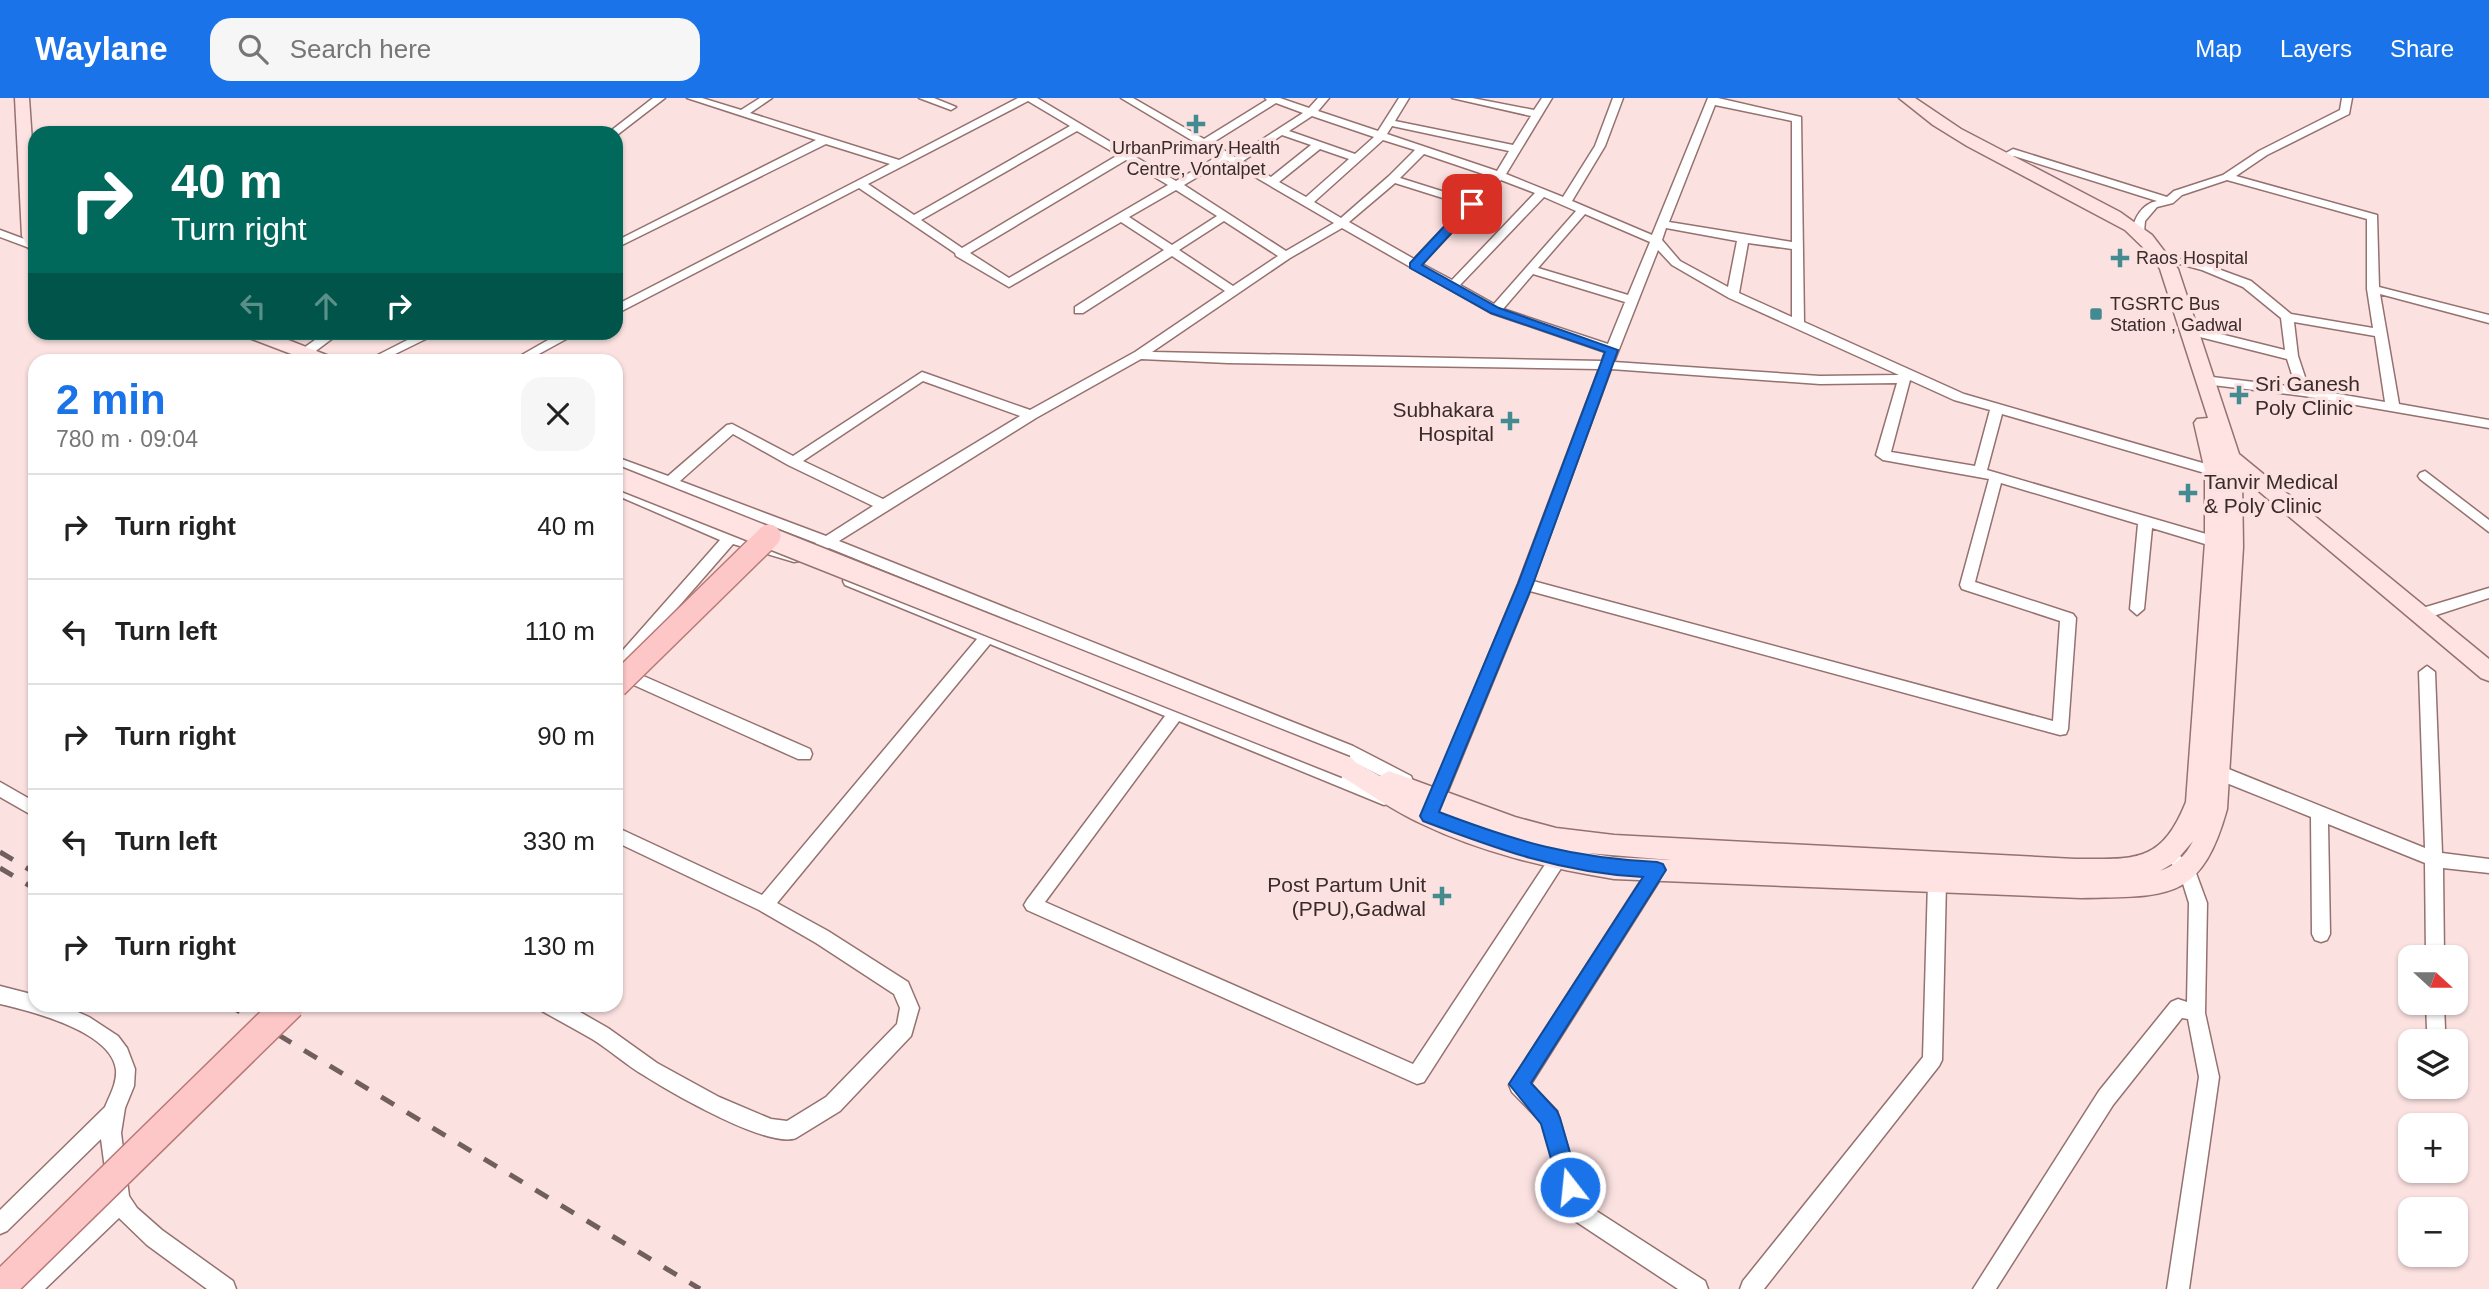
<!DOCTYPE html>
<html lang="en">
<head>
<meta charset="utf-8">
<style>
  :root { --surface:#fff; --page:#f6f6f6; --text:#222; --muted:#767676; --line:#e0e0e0; --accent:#1a73e8 }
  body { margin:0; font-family:Helvetica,sans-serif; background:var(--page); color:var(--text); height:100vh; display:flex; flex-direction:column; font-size:26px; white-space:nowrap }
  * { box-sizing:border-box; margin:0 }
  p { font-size:23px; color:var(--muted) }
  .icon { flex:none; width:38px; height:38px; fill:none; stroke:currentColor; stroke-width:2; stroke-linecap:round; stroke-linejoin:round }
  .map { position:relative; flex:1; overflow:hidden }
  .side { position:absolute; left:28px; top:256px; width:595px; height:658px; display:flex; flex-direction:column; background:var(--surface); border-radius:21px; box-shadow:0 2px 5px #0004 }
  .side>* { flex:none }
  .banner { position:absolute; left:28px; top:28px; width:595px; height:214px; border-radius:21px; box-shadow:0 2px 5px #0004; background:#00695c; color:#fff; overflow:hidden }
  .needle { width:46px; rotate:111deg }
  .buttons { position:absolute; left:2398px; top:847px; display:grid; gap:14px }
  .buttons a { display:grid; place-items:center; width:70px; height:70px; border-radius:14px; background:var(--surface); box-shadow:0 2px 5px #0004; font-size:35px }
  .pin { position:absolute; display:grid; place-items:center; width:60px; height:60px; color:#fff; margin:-30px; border-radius:14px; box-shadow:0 4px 10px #0006 }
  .me { position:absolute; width:77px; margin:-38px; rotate:344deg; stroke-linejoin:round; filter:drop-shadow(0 0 5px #0008) }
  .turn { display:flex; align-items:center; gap:24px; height:147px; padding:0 28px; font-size:32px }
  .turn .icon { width:91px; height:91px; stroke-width:2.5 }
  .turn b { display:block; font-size:49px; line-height:60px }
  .lanes { display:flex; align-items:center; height:66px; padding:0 28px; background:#0003; justify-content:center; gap:35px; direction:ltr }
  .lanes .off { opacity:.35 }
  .round { display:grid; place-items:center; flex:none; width:74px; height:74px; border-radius:21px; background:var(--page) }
  .summary { display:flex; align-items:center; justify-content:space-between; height:119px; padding:0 28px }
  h1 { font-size:42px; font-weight:700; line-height:52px; color:var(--accent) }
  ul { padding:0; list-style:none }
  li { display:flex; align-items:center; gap:21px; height:105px; padding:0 28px; border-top:2px solid var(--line) }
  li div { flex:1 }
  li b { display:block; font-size:26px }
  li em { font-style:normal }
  header { display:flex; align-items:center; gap:42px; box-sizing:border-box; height:98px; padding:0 35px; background:var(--accent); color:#fff }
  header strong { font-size:33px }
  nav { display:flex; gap:38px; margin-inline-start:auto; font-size:24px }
  .search { width:490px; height:63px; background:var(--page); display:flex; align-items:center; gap:18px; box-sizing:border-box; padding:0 24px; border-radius:21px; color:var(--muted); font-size:26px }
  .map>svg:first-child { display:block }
</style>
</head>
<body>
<header>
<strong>Waylane</strong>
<div class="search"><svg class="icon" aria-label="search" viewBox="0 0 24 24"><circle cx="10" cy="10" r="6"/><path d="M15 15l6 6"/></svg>Search here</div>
<nav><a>Map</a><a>Layers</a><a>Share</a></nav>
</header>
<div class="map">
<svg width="2489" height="1191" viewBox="0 0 2489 1191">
  <rect width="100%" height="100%" fill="#fbe2e1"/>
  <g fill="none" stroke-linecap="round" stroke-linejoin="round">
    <g stroke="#95716f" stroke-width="3">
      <g id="street">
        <path d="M653,0h12l-48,37 -1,-2h-8z"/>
        <path d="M687,0h15l39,12 19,-12h12l-22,15 149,47 119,-62h19l139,83 42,-25 -97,-58h12l71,41 63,-39 -2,-2h15l29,10 9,-10h11l-11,13 60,20 21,-33h10l-14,23 118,24 18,-29 -79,-18h20l62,12 8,-12h10l-46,76 57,23 32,-51 18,-48h10l-18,48 -33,55 80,34 56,-137h10l83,19 3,205 160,72 256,74 2,3 -7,5 -213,-62 -15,56 233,68 2,4 -7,5 -63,-19 -8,81 -7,6 -7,-6 8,-85 -137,-41 -26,99 98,32 3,4 -8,111 -2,5 -6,1 -530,-144 -89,217 -2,5 -6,2 -6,-2 -2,-5 93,-224 81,-215 -371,-6 -87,-4 -105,59 -197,123 514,205 58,30 2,5 -2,5 -6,2 -64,-32 -512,-208 -8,3 -5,-1 -2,-4 2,-3 -145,-55 -7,4 -5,-2 -2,-3 2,-4 -43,-16v-10l52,19 59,-51 5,-1 61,32 129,-84 108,38 105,-58 90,-61 -53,-35 -89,57h-8v-6l89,-57 -43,-28 -112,65 -53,-31 -1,-3 -96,-65 -243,126v-9l274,-141 -64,-20 -210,104v-7l200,-101zM1028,3l42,25 -156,89 -46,-31zM1276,5l27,10 -68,44 -23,-14zM1715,7l77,16v121l-123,-20zM1312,18l62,21 -19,17 -66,-23zM1392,28l117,25 -12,20 -110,-37zM1077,33l41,24 -156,93 -41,-28zM1282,37l29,10 -40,32 -28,-16zM1383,42l32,10 -26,26 -48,42 -27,-16zM1320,51l29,10 -43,38 -27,-15zM1424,56l68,23 -22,23 -70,-22zM1126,62l42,25 -159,93 -39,-25zM1226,62l108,63 -48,28 -102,-66zM1501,82l34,13 -83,87 -30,-16zM1395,85l70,22 -51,54 -65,-37zM1176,92l41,26 -45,29 -43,-28zM1544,99l32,14 -82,93 -34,-19zM1585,116l65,28 -22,53 -90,-27zM1224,123l54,35 -45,30 -54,-36zM1342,130l149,85 114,39 -3,9 -450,-9 138,-94zM1666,130l71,13 -9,46 -48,-26 -18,-21zM1748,145l44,6v68l-53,-24zM1658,152l14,15 57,33 170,77 -79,1 -206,-14zM1533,176l92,28 -17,42 -105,-35zM1611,271l209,15 77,-1 -21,72 7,5 106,19 -29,106 2,4 98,32 -7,100 -520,-140zM1910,282l44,20 36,10 -15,56 -84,-14zM923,283l97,35 -137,83 -80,-38zM733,336l55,31 85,41 -47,30 -146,-55z"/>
        <path d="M919,0h15l22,9 -5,3z"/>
        <path d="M2342,0h10l-3,16 -82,41 -31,21 141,39 2,72 110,28v8l-109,-29 19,110 90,16v8l-185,-32 -100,-12 -6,-4 6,-4 92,11 -9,-28 -103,-26 -2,-3 6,-4 97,24 -4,-32 -38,-31 -41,-17 -44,-12v-4l52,12 41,15 40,33 82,14 -6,-39v-70l-140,-39 -45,15 -9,8 -16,4 -12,14 -1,11 -6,3 -6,-3c2,-14 10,-28 25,-31l-143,-45 -12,5 -5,-3 16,-9 154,48 7,-6 49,-16 36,-24 81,-41zM2294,224l81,14 10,66 -76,-13 -11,-33z"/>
        <path d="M0,132l35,13v7l-35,-13z"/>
        <path d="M326,234h15l-32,24h-8v-6z"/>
        <path d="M423,234h17l-57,28h-15z"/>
        <path d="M562,234h17l-51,28h-15z"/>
        <path d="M2425,373l64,49v12l-69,-53 -2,-3 2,-3z"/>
        <path d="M616,387l119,49 64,19 2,4 -2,4 -5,1 -61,-18 -108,124 185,81 2,5 -2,5h-12l-182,-82v-19l104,-118 -104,-45z"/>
        <path d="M850,478l540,217 2,5 -2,5 -6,2 -205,-84 -134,181 368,162 139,-210 6,-2 6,2 3,5 -143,223 -7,2 -390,-174 -3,-5 3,-5 138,-184 -175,-72 -213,259 51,28 80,51 11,26 -8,28 -71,75 -44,27c-28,11 -124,-45 -151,-62 -19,-11 -35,-26 -53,-37 -17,-10 -34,-19 -52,-29l-2,-6h28l42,24 49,35 62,34 52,22 16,2 39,-24 71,-73 3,-16 -6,-14 -78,-51 -57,-33 -143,-68v-15l146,68 215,-256 -132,-54 -2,-4 2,-4z"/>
        <path d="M2489,490v10l-68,22 -8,-6 3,-4z"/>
        <path d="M2427,568l8,6 7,181 47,6v14l-46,-5 1,89h-18l-1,-94 -97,-39 2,110 -3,6 -6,2 -6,-2 -3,-6 -1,-117 -97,-39 -2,-5 2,-5h12l199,80 -6,-176z"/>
        <path d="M0,684l35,20v15l-35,-20z"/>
        <path d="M2180,758l13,9 14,38 -2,110 14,64 -30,212h-22l32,-212 -11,-58 -6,-1 -69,87 -117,184h-23l126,-198 72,-89 7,-3 9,3 2,-99 -9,-29 -9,-11 3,-5z"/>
        <path d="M1657,765l6,2 3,5 -3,5 -132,209 26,27 27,92 121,78 3,8h-30l-109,-72 -27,-94 -30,-31 -3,-7 142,-220z"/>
        <path d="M1937,776l6,3 3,5 -4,178 -3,6 -175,223h-24l3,-8 180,-224 5,-175 3,-5z"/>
        <path d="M0,888l35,9v9h25l29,13 29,19 9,12 8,21 -1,17 -9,22 -4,25 8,63 8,12 25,22 71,51 3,8h-29l-60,-44 -28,-27 -74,71h-26l3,-8 87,-82 -8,-60 -94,92 -7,3v-24l105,-103c5,-12 12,-24 11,-37 -4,-39 -86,-59 -116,-66z"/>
        <path d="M2426,905h18l1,26 -2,6 -7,3 -7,-3 -2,-6z"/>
      </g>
    </g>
    <g stroke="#95716f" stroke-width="3">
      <g id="secondary">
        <path d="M15,0h14l6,87v65l-6,-1 -7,-13z"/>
        <path d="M1899,0h16l46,31 159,83 32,23 26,34 61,185 250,205v22l-8,-3 -239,-201 1,70 -16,262c-26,93 -59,87 -146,89l-467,-19c-66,-11 -132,-26 -192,-55 -30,-14 -57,-33 -84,-50l-4,-7 4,-7 8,-3 34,19 9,-5 126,46 41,11 58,7 461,24c60,0 86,5 111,-57l19,-260v-71l-11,-48 3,-4 11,-1 -48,-149 -8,-13 -27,-26 -158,-84 -34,-21zM2193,743c-7,14 -18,25 -33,30l15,-9zM1587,755l84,7 -57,-3z"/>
        <path d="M241,234h27l61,24 3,4h-25l-63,-24z"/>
      </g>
    </g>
    <use href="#street" fill="#fff" fill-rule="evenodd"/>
    <use href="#secondary" fill="#fee3e2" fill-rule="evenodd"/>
    <g stroke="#715f5e" stroke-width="5" stroke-dasharray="15 15" stroke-linecap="butt">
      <path d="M0,754l35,21"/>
      <path d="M0,770l35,21"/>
      <path d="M227,906l473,285"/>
    </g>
    <g stroke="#95716f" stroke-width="24" stroke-linecap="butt">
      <path id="secondary-bridge" d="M616,379l730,290"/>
    </g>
    <g stroke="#b77877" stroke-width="26" stroke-linecap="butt">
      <path id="primary-bridge-far1" d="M616,588l153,-150"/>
    </g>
    <g stroke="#b77877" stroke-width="33" stroke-linecap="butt">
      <path id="primary-bridge" d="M0,1190l290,-284"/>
    </g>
    <use href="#secondary-bridge" stroke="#fee3e2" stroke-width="21"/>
    <use href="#primary-bridge-far1" stroke="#fcc7c6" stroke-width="23"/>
    <use href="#primary-bridge" stroke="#fcc7c6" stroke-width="30"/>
  </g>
  <path fill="#1a73e8" stroke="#114b97" stroke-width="2" d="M1468,103l10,3 -56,61 77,43 119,42 -85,234 -94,228c79,30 133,46 218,50l6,2 3,6 -135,213 26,28 3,7 20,69 -3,7 -7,4 -8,-4 -3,-7 -18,-63 -32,-40 134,-207c-81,-4 -146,-28 -220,-56l-3,-5 98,-232 87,-232 -114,-39 -81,-45v-5z"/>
  <g fill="#438b90" stroke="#fbe2e1" stroke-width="2.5">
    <path d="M1192.5 15.5h7v7h7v7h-7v7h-7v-7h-7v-7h7z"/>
    <path d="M2116.5 149.5h7v7h7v7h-7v7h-7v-7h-7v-7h7z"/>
    <rect x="2089" y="209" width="14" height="14" rx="3.5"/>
    <path d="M2235.5 286.5h7v7h7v7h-7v7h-7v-7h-7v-7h7z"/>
    <path d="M1506.5 312.5h7v7h7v7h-7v7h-7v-7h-7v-7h7z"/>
    <path d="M2184.5 384.5h7v7h7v7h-7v7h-7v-7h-7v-7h7z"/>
    <path d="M1438.5 787.5h7v7h7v7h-7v7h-7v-7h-7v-7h7z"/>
  </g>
  <g text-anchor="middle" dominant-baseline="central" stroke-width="7" stroke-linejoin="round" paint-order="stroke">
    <g font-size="18" fill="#3a2b2a" stroke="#fbe2e1" text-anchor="start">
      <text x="1196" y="50" text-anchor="middle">UrbanPrimary Health<tspan x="1196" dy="21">Centre, Vontalpet</tspan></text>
      <text x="2136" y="160">Raos Hospital</text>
      <text x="2110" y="206">TGSRTC Bus<tspan x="2110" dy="21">Station , Gadwal</tspan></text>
    </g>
    <g font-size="21" fill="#3a2b2a" stroke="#fbe2e1" text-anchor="start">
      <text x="2255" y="285">Sri Ganesh<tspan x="2255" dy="24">Poly Clinic</tspan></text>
      <text x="1494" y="311" text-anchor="end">Subhakara<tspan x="1494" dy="24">Hospital</tspan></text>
      <text x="2204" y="383">Tanvir Medical<tspan x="2204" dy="24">&amp; Poly Clinic</tspan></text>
      <text x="1426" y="786" text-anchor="end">Post Partum Unit<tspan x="1426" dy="24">(PPU),Gadwal</tspan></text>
    </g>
  </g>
</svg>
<div class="buttons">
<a><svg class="needle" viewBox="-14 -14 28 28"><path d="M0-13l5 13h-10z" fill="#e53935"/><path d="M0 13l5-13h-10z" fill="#767676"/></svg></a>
<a><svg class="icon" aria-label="layers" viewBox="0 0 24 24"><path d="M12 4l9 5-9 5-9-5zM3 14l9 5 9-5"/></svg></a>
<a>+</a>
<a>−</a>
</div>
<div class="pin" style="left:1472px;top:106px;background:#d93025"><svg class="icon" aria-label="arrive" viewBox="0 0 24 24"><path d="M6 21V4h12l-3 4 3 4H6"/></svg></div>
<svg class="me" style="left:1570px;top:1089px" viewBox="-20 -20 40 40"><circle r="17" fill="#1a73e8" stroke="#fff" stroke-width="3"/><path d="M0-11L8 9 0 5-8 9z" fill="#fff"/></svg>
<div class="banner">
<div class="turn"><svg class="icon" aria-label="right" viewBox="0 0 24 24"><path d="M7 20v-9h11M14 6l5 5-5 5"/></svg><div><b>40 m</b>Turn right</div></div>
<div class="lanes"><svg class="icon off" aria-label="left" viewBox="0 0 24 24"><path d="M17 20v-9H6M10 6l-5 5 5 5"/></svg><svg class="icon off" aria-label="ahead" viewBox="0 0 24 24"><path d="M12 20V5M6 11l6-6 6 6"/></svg><svg class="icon" aria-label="right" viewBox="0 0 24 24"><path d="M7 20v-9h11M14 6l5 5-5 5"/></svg></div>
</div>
<section class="side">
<div class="summary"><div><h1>2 min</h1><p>780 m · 09:04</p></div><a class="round"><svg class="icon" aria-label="close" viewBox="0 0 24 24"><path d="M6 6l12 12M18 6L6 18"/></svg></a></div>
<ul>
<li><svg class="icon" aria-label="right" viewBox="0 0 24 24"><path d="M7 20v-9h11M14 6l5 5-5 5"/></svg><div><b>Turn right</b></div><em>40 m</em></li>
<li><svg class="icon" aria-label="left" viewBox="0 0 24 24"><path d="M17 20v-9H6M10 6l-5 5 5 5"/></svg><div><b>Turn left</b></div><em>110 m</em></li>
<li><svg class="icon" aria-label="right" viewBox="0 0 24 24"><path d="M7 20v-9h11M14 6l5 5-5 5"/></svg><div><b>Turn right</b></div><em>90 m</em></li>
<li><svg class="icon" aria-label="left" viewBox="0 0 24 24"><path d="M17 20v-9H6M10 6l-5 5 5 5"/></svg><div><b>Turn left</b></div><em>330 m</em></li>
<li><svg class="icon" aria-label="right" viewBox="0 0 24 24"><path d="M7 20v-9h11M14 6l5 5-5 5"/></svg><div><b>Turn right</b></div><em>130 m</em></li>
</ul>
</section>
</div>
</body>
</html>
